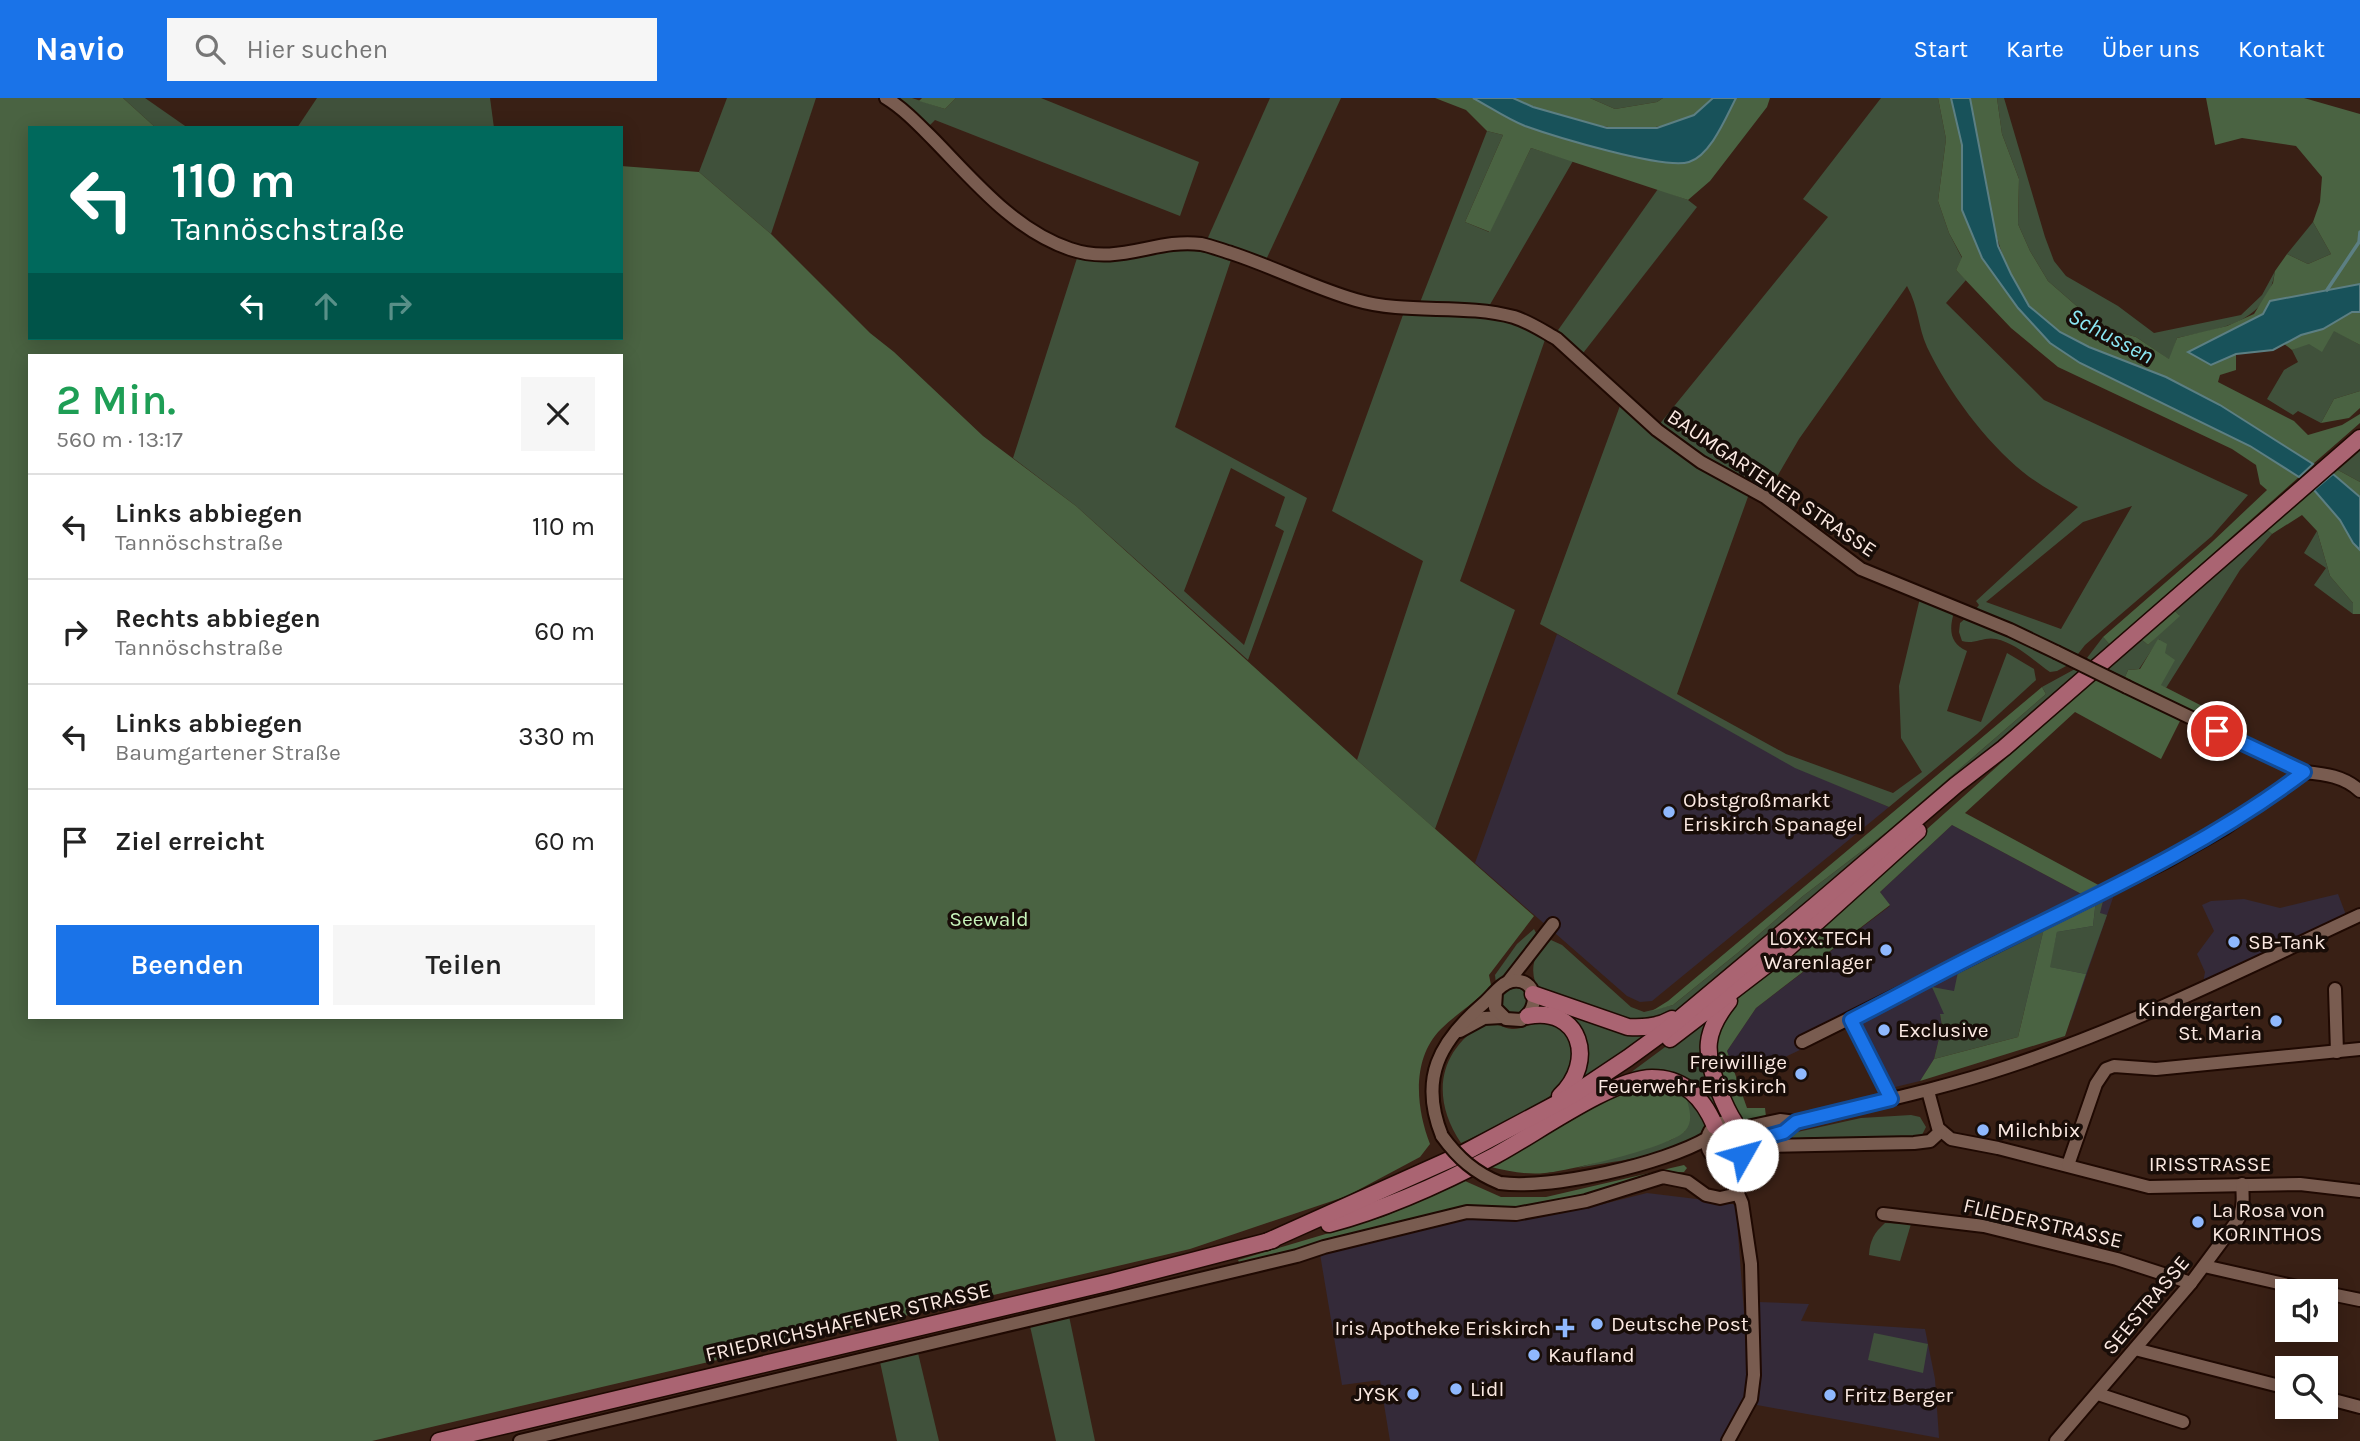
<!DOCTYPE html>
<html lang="de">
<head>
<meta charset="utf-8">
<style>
  :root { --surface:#fff; --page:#f6f6f6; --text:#222; --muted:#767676; --line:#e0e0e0; --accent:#1a73e8 }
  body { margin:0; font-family:Karla,sans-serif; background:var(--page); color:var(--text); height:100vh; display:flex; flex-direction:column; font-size:26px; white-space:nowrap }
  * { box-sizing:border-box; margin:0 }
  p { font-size:23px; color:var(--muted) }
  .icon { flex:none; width:38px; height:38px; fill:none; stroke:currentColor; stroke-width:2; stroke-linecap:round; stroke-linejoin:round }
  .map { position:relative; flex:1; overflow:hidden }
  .sheet { position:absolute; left:28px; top:256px; width:595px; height:665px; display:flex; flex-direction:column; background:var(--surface); border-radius:0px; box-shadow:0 4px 18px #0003 }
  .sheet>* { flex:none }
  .hud { position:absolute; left:28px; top:28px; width:595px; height:214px; border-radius:0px; box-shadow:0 4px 18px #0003; background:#00695c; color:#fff; overflow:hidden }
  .controls { position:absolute; left:2275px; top:1181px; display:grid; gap:14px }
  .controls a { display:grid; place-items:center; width:63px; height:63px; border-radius:0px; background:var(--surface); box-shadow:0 4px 18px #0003; font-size:35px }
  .pin { position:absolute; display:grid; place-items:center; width:60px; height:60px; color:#fff; margin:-30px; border:4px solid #fff; border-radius:50%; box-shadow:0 2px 7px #0007 }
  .me { position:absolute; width:77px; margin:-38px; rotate:52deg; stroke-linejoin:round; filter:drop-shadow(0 0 5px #0008) }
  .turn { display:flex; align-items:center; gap:24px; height:147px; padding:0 28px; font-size:32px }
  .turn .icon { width:91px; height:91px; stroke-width:2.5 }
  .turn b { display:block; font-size:49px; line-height:60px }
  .lanes { display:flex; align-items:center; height:66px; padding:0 28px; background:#0003; justify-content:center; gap:35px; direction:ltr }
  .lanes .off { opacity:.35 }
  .round { display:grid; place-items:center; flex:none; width:74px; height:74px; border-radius:0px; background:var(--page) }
  .summary { display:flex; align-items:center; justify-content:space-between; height:119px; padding:0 28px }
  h1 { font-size:42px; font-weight:600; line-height:52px; color:#1e9e55 }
  .button { display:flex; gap:14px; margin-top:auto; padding:14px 28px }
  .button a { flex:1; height:80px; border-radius:0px; background:var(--accent); color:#fff; font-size:28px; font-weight:600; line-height:80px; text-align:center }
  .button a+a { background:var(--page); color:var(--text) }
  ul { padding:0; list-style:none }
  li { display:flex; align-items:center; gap:21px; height:105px; padding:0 28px; border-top:2px solid var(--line) }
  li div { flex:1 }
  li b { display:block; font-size:26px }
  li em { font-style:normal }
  header { display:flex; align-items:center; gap:42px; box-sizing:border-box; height:98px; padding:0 35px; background:var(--accent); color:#fff }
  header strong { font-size:33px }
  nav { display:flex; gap:38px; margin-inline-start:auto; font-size:24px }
  .search { width:490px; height:63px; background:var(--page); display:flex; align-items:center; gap:18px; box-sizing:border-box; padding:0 24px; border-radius:0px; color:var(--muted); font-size:26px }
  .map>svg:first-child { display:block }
</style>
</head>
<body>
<header>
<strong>Navio</strong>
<div class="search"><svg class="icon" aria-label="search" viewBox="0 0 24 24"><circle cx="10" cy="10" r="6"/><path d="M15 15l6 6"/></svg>Hier suchen</div>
<nav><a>Start</a><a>Karte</a><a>Über uns</a><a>Kontakt</a></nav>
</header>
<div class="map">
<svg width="2360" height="1343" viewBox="0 0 2360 1343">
  <rect width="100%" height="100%" fill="#392015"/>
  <g fill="#342a39">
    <path d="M1557,536l238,133 94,40 -237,194 -12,1 -13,-6 -152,-133z"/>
    <path d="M1952,727l135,72 29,-8 -45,131 -117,-29 -9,23 -5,1 2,11 -8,33 -14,22 -29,7 -33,-66 -85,41 -39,8 -7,-20 29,-43 134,-102 -10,-14z"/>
    <path d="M2338,796l8,21 -143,68 2,-11 -8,-18 17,-23 -12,-26 9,-4 33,-2 36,9z"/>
    <path d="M1647,1095l58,7 11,4h17l3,3 13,171 -4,21 -23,42h-332l-10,-61 -38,5 -22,-131 143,-36h55l73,-11z"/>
    <path d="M1758,1204l51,2 -8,17 124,8 10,50 4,59 -182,-33 2,-26z"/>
  </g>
  <g fill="#40513b" fill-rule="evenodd">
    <path d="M123,0h22l43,30h-32z"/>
    <path d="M317,0h173l4,30h-197z"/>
    <path d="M727,0h89l-45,136 -72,-62z"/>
    <path d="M895,0h17l33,11 11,-11h85l158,64 -19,54 -245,-96 -7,7z"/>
    <path d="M1270,0h71l-76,164 -59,-20z"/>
    <path d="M1590,0h73l-6,4 -42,7z"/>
    <path d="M1881,0h57l8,41 -8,62 11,32 13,25 -6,12 10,10 -20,23 98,97 204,95 -36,41 -127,109 -7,9 -102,-45 3,-4 -3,-4 102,-94c-18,-11 -39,-22 -55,-35 -38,-31 -75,-81 -96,-125 -9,-20 -8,-39 -20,-61l-108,153 -32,55 -67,-37 -42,-31 170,-209 -25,-18zM2132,408l-71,123 -75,-27 97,-80z"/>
    <path d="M1997,0h7l41,139 9,24 12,15 52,30 36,27 87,-18 21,-20 13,-24c-8,53 -54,57 -98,67l-7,22 -34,-23 -22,-6 -19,-9 -47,-41 -18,-30 -12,-27 1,-45 -17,-45z"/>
    <path d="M1487,33l16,4 -38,87 24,10 42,-84 42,13 -85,147 -69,-3z"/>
    <path d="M1658,91l30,11 9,7 -117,150 -24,-24z"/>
    <path d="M2313,124l18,32 -23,10 -21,-10z"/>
    <path d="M1186,148l46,11 -57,170 132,71 -59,162 -172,-154 -63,-48 65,-203 45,3zM1231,370l54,29 -10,29 9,5 -40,114 -60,-54z"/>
    <path d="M1404,214l83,5 25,4 34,16 -86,244 55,29 -80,219 -78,-69 66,-199 -91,-50z"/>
    <path d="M2334,232l26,15v46l-26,8 -13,24 -23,-12 -5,4 -26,-16 17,-29 14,-8 -6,-12z"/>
    <path d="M1621,305l128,91 -72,200 109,60 107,39 29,-21 -21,-34 -2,-52 21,-88 31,14 2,4c-4,16 -2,28 14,35l-20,60 34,11 26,-69 27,16 2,11 -59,54 -88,73 -94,-39 -255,-144z"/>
    <path d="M2360,353v31l-22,-12z"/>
    <path d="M2266,431l6,5 -32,36 -74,118 -6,-3 5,-32 -6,-14 -20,30 -11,1 -3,7 -19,-9 35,-29 7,6 31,-30 -5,-5z"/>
    <path d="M2317,433l13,45 23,27v11l-39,-29 12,-17 -22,-15z"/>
    <path d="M1966,520l6,1 96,46 -11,6 -7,1c-16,-11 -34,-29 -54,-33 -12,-3 -22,6 -34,2l-3,-9 1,-9z"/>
    <path d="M2103,539l7,8 -18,16 -5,-3z"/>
    <path d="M2075,571l4,2 -233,200 -176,144 -39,8 -91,-31c-12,-18 -8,-41 11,-52l11,5 69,62 13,5 29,-7 67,-54 63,-55 85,-65 158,-137 -4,-7z"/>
    <path d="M2101,800l2,3 -3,12 7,2 -21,59 -37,-7 8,-35 36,-6 3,-27z"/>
    <path d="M2045,826l-27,113 -84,22 8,-33 -2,-12h4l-12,-27 22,4 5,-24z"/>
    <path d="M1534,831l2,4 -27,40 -13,11 -1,-9 22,-31z"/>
    <circle cx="1515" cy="903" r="13"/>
    <path d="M1547,908l105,27 -76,54 10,-31 -41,-47z"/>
    <path d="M1715,912l6,100 -5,1 -11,-17 -6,-5 -73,-13z"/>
    <path d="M1486,924c10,1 17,6 26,7 12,1 24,-10 37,-7 12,3 22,15 24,27 2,9 2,17 -2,26 -11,24 -85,56 -110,68 -30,-45 -24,-92 25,-121z"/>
    <path d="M1655,983l34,13 17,27c-3,7 -4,14 -11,19 -20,14 -91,23 -118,28l94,-28 14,-9 -41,-46z"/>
    <path d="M1911,1017l9,2 6,10 -4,8 -5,4 -104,-2 -43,3v-2l91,-20z"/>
    <circle cx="1727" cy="1044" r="11"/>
    <path d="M1885,1125l26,1 -11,37 -31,-6c1,-15 5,-22 16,-32z"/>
    <path d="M1069,1218l26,125h-39l-26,-115z"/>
    <path d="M1874,1235l54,11 -5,29 -55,-13z"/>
    <path d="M918,1255l21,88h-42l-17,-79z"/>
  </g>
  <g fill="#4a6342" fill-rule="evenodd">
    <path d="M0,0h123l33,30h-126v210h591v-172l78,6 72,62 99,99 24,19 89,84 93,70 281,254 177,156 -45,59 2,10c-14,17 -34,28 -50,44 -30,30 -25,79 -11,115l-10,13 -73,39 -157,53 -818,192h-372zM30,257h591v662h-591z"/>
    <path d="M922,0h34l-11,11 -26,-8z"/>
    <path d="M1435,0c11,0 27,0 38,0 17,5 35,21 53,28 27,10 138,44 163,36 24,-9 36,-43 47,-64h34l-3,9 -57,74 -22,19 -157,-52 -41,84 -25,-10 38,-87 -16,-4 -21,-21z"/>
    <path d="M1513,0h77l25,11 42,-7 6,-4h50c-6,6 -13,14 -21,18 -56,27 -125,6 -179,-18z"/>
    <path d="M1938,0h13l11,47v65l20,48 36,50 32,35 30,20 170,83 49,31 -189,168 -7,-8 109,-95 55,-52 -7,-6 -4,-19 -24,-16 -174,-82 -47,-39 -55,-58 6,-13 -13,-24 -11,-32 8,-62z"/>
    <path d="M1970,0h27l5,36 17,45 -1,45 12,27 18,30 47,41 19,9 22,6 33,22 8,-21 50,-12 27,-12 19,-31 2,-12 12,-17 21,10 23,-10 -18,-32 7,-20 2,-25 -26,-31 -54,-8 -27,7 -9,-47h98l56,16v170l-90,17 -7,13 -75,38 23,13 25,-11v16l-16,5 -2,7 76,39 14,14 34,-10 18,-11v9l-47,41c-48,-30 -95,-63 -147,-87 -46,-21 -100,-31 -136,-71 -39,-44 -49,-150 -60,-208z"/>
    <path d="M2352,214h8v33l-26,-14 -12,21 -13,-8 -17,6 -9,-7z"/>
    <path d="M2360,293v17l-11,10 -28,5 13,-24z"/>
    <path d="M2338,372l22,12v15l-27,-23z"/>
    <path d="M2314,392l26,30 13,23 7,7v64h-7v-11l-23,-27 -13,-45 -15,-16 -30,19 -6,-5z"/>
    <path d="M2174,512l6,6 -32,29 -7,-6z"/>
    <path d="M2158,541l9,5 -2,9 10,7 -14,25 47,24 1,13 -84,-45 3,-7 12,-1z"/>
    <path d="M2095,581l86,40 -20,40 -86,-47 -110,101 139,75 -17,9 -135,-72 -72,67 10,13 -134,103 -29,43 20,57h18l1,9 -19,5 -15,-10 -18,-47 1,-35 14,-24 126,-109 62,-59z"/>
    <path d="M2042,589l4,7 -158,137 -85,65 -63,55 -67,54 -21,6 16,-10z"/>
    <path d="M2096,801l-3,27 -36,6 -7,35 36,7 -21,62 -145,45 14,-22 84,-22 27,-113z"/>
    <path d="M1644,987l23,4 20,11c3,11 6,22 -2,31 -13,16 -117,40 -140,42 -19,2 -37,-2 -54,-6l121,-70z"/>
    <path d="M1684,1067l3,3 -3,4 -25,1 -73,23 -60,11h-40l-153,30 -32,13 -60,16 -3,-6 145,-43 82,-36 36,16h45z"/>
  </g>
  <g fill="#18525a" stroke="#5c7f83" stroke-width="2">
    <path d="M1473,0h40l20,9 74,21h50l37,-13 19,-17h23c-10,19 -25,57 -47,64 -25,8 -136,-26 -164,-36 -18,-7 -35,-19 -52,-28z"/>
    <path d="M1951,0h19l28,148 13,28 18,32 31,26 29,15 77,30 54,28 93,59 -14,13 -49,-31 -170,-83 -30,-20 -32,-35 -36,-50 -20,-48v-65z"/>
    <path d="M2360,186v28h-8l-29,17 -22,6 -28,15 -37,4 -25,11 -23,-13 75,-38 7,-13z"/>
    <path d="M2333,376l27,23v53l-7,-7 -13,-23 -26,-30z"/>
  </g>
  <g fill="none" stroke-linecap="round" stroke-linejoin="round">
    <path stroke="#5c7f83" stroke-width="3.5" d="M2327,192l32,-48 1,-10"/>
    <g stroke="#1f0902" stroke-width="16">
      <g id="minor">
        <path d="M886,0c18,11 33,27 48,42 40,41 80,90 136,109 50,17 85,-11 131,-5 10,2 20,6 30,9 43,14 83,35 125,47 51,15 107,3 158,17 16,5 29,14 43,22l100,91 44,32 64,35 96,72 149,61 46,22"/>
        <path d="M2127,589l177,85c21,2 40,4 56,19"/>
        <path d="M1508,884l45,-58"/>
        <path d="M2335,891l2,63"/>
        <path d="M1851,922l40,79"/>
        <path d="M1460,933l24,-13 18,-1"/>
        <path d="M1802,944l365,-181 58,-33 79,-56"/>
        <path d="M1928,993l10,37 13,11 47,9 151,39 151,-3 60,7"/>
        <circle cx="1727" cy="1044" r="20"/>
        <path d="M1742,1030l38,-8 16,2c71,-18 142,-32 211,-55 122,-40 237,-98 353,-152"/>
        <path d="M1442,1038c-23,-57 -3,-94 41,-132 9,-7 17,-21 29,-23 24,-4 30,27 9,39l-15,-1 -11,-11 1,-16"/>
        <path d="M1748,1044l36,-10 12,-10"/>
        <path d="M1758,1051l6,-3 150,-3 16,-2 11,-10"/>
        <path d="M1724,1063l18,42 9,61 3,111 -3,24 -23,42"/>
        <path d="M2068,1067l28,-81 10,-15 8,-3 42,3 204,-20"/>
        <path d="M1500,1085c50,7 164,-19 208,-45"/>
        <path d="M1883,1116l101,12 133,33 74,24"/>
        <path d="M2204,1168l115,26"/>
        <path d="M2326,1195l34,7"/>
        <path d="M2135,1251l152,39"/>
        <path d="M2098,1296l85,28"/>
        <path d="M2326,1300l34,9"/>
        <path d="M520,1343l777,-185 27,-9 143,-35 49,2 70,-13 77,-24 25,5 18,13 14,3 18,-4"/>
        <path d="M2056,1343l135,-158 46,-62c7,-11 6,-25 5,-37"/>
      </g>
    </g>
    <g stroke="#1f0902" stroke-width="19">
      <g id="major">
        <path d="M1533,896l95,33c16,1 30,0 44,-8"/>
        <path d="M1729,903c-25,31 -25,51 -11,87 5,13 10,25 17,35"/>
        <path d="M1528,918c52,-10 69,45 32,80"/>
        <path d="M1670,941l116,-89 132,-119"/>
        <path d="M1329,1126c58,-15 114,-41 167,-69 38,-20 116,-77 156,-77 33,0 51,20 63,48"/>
        <path d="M1266,1144l194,-87 111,-59 57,-38 37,-27 152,-127 139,-119 48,-37 356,-310"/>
        <path d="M439,1343l672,-159 162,-42"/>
      </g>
    </g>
    <use href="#minor" stroke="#795c50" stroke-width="12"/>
    <use href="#major" stroke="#aa6472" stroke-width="16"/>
    <g stroke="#1f0902" stroke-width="16" stroke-linecap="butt">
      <g id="minor-bridge">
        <path d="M2056,554l71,35"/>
        <path d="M1442,1038c16,22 33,37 58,47"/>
      </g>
    </g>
    <use href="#minor-bridge" stroke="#795c50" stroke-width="12"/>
  </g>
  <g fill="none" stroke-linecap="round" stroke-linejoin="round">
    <g stroke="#114b97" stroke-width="18">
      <path id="route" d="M1742,1057l6,-13 36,-10 12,-10 95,-23 -40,-79c49,-25 97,-52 147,-76 105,-52 211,-100 306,-172l-87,-41"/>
    </g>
    <use href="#route" stroke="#1a73e8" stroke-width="12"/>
  </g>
  <g fill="#8fb8fd" stroke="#180d08" stroke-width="2.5">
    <circle cx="1669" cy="714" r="7"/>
    <circle cx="2234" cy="844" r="7"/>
    <circle cx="1886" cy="852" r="7"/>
    <circle cx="2276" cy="923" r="7"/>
    <circle cx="1884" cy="932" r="7"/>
    <circle cx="1801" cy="976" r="7"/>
    <circle cx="1983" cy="1032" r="7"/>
    <circle cx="2198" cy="1124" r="7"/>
    <circle cx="1597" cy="1226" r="7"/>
    <path d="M1561.5 1219.5h7v7h7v7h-7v7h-7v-7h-7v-7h7z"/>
    <circle cx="1534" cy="1257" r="7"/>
    <circle cx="1456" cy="1291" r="7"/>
    <circle cx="1413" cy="1296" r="7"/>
    <circle cx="1830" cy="1297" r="7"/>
  </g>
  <g text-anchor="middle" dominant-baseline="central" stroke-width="7" stroke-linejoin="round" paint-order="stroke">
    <g font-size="21" fill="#fbe9e2" stroke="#180d08">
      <text transform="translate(1772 385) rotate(34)">BAUMGARTENER STRASSE</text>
      <text x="2210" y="1066">IRISSTRASSE</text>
      <text transform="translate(2043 1125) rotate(13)">FLIEDERSTRASSE</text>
      <text transform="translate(2146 1207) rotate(-50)">SEESTRASSE</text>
      <text transform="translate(848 1224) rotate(-13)">FRIEDRICHSHAFENER STRASSE</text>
    </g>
    <g font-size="21" fill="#fbe9e2" stroke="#180d08" text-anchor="start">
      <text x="1683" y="702">Obstgroßmarkt<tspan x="1683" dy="24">Eriskirch Spanagel</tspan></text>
      <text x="1872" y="840" text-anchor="end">LOXX.TECH<tspan x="1872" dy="24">Warenlager</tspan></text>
      <text x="2248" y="844">SB-Tank</text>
      <text x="2262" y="911" text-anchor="end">Kindergarten<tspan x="2262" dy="24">St. Maria</tspan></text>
      <text x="1898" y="932">Exclusive</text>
      <text x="1787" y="964" text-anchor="end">Freiwillige<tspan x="1787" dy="24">Feuerwehr Eriskirch</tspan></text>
      <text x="1997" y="1032">Milchbix</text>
      <text x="2212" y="1112">La Rosa von<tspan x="2212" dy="24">KORINTHOS</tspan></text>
      <text x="1611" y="1226">Deutsche Post</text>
      <text x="1551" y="1230" text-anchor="end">Iris Apotheke Eriskirch</text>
      <text x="1548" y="1257">Kaufland</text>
      <text x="1470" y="1291">Lidl</text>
      <text x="1399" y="1296" text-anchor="end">JYSK</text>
      <text x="1844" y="1297">Fritz Berger</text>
    </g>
    <g font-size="21" fill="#c7f3ba" stroke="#180d08">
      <text x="989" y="821">Seewald</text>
    </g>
    <g font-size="23" font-style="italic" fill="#8be7f4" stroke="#180d08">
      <text transform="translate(2111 238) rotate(28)">Schussen</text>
    </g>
  </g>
</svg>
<div class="controls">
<a><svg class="icon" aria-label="sound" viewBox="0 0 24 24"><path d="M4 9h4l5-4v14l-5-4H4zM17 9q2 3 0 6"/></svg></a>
<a><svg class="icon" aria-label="search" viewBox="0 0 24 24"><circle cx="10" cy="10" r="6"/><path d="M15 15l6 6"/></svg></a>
</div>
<div class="pin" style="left:2217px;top:633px;background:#d93025"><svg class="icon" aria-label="arrive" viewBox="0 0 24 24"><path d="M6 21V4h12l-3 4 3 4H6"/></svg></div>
<svg class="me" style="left:1742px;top:1057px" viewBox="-20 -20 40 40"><circle r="19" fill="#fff"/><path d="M0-13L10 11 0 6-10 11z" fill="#1a73e8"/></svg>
<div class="hud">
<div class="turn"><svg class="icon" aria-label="left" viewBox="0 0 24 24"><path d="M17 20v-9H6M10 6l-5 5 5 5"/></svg><div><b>110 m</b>Tannöschstraße</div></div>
<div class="lanes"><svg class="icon" aria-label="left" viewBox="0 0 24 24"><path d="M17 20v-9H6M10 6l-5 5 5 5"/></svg><svg class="icon off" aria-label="ahead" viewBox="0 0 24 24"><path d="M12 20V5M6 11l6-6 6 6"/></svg><svg class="icon off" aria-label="right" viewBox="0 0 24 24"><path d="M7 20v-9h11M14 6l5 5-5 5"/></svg></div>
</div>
<section class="sheet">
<div class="summary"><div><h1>2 Min.</h1><p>560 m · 13:17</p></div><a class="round"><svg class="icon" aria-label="close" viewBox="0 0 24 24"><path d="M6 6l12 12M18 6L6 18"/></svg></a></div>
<ul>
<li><svg class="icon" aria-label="left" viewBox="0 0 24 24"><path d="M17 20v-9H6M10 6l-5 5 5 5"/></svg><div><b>Links abbiegen</b><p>Tannöschstraße</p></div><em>110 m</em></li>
<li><svg class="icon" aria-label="right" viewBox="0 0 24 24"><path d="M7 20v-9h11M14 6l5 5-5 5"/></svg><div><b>Rechts abbiegen</b><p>Tannöschstraße</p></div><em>60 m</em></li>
<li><svg class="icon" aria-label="left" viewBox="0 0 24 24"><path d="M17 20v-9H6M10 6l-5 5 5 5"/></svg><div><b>Links abbiegen</b><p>Baumgartener Straße</p></div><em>330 m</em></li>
<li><svg class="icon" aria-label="arrive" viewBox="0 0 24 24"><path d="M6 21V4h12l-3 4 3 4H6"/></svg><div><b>Ziel erreicht</b></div><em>60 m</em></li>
</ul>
<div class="button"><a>Beenden</a><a>Teilen</a></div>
</section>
</div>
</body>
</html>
